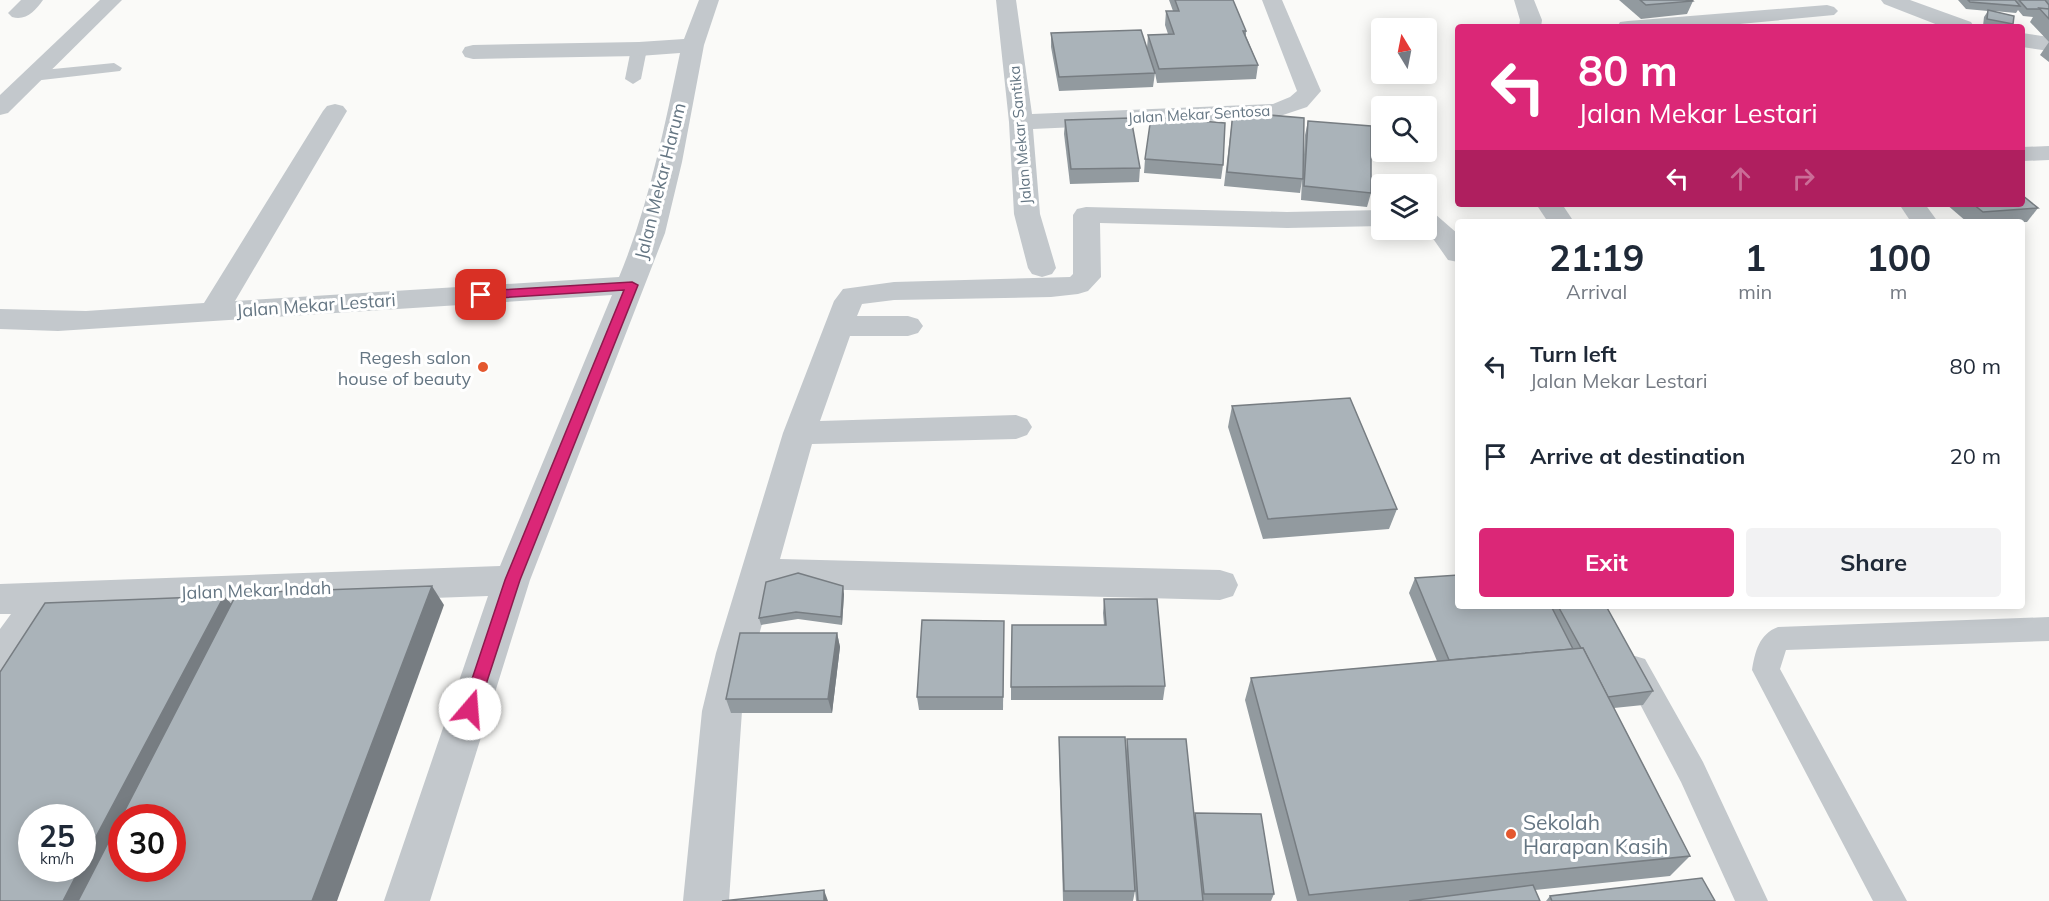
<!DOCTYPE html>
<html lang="en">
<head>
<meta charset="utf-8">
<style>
  :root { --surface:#fff; --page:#f2f2f3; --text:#1f2937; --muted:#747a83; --accent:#db2777 }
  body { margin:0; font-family:Mulish,sans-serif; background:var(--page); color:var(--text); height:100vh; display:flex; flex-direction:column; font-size:22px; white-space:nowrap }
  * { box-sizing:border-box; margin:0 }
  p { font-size:20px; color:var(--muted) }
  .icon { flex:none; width:33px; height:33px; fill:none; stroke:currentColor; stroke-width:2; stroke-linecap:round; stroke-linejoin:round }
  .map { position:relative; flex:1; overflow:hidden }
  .side { position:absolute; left:1455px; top:219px; width:570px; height:390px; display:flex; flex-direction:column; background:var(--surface); border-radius:6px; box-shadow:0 3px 15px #0003 }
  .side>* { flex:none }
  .banner { position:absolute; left:1455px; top:24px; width:570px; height:183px; border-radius:6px; box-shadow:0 3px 15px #0003; background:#db2777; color:#fff; overflow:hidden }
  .needle { width:39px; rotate:350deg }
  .fabs { position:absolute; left:1371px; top:18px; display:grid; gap:12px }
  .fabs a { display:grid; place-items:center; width:66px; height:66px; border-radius:6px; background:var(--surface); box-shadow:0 3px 15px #0003; font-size:30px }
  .speed { position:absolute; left:18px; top:804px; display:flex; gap:12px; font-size:30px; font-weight:700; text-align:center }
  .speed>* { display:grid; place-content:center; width:78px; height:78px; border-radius:50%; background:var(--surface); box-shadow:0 3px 15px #0003; line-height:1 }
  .speed small { font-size:15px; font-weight:400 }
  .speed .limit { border:9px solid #d22; background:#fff; color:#111 }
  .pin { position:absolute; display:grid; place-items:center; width:51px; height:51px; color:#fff; margin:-26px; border-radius:12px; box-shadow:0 3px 9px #0006 }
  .me { position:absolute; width:66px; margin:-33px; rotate:18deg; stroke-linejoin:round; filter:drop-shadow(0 0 4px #0008) }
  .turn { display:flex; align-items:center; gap:21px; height:126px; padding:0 24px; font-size:27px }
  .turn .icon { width:78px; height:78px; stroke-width:2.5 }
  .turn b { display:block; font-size:42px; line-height:51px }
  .lanes { display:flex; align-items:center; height:57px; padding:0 24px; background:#0003; justify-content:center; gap:30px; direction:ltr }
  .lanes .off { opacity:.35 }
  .eta { display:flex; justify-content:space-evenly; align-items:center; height:102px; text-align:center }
  .eta b { font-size:36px; font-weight:700; line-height:42px }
  .button { display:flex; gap:12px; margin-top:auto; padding:12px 24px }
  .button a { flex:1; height:69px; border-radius:6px; background:var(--accent); color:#fff; font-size:24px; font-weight:700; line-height:69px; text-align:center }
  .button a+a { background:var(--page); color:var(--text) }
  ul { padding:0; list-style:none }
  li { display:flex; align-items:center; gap:18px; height:90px; padding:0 24px }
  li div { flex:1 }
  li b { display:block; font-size:22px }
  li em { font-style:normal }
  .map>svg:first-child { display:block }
</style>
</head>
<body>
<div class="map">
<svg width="2049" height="901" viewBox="0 0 2049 901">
  <rect width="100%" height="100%" fill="#fafaf8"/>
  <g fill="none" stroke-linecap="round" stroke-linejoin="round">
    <g fill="#c3c8cc" fill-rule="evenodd">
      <path d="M639,44l8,5 -6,30 -8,5 -8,-5 6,-30z"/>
      <path d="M114,63l8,5 -2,3 -87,10 -8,-5 8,-5z"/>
      <path d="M2049,617v24l-263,9 -6,19 127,232h-34l-121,-231c3,-18 7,-36 26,-43z"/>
      <path d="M1635,656l10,3 58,103 65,139h-33l-54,-119 -60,-114 4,-9z"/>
    </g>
    <g fill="#c3c8cc" fill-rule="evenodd">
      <path d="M21,0h22c-8,11 -17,21 -31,17l-4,-4z"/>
      <path d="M100,0h22l-114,113 -8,2v-20z"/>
      <path d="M699,0h20l-15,45 -22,117 -17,71 -135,347 -100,321h-46l104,-305 -435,16 -39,61 -14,5v-49l11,-15h-11v-30l500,-18 112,-271 -554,36 -58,-2v-20l86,2 118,-8 119,-192 4,-5 8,-2 8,2 4,5 -112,190 384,-24c30,-72 45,-148 61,-224l-41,3 -166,3 -8,-2 -3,-5 3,-5 8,-2 166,-3 45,-3z"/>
      <path d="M996,0h20l16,114 241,-10 17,-7 7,-6 -35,-91h20l39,91 -14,16 -33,11 -241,11 7,85 16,54 -4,6 -10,3 -10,-3 -4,-6 -14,-54 -5,-92z"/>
      <path d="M1514,0h20l8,20 -1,7h-22l1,-7z"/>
      <path d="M1881,0h29l61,22 3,5h-31l-59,-23z"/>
      <path d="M1827,5l7,2 4,4 -4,4 -126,12h-91l3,-5 8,-1z"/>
      <path d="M2022,33l27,4v14l-27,-4z"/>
      <path d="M2049,146v14l-27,1v-14z"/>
      <path d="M1536,204h26l12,18h-26z"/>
      <path d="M1899,204h26l13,18h-27z"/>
      <path d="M1086,207l201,5 95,-2v16l-95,2 -187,-5 1,54 -13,14 -10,3 -27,3 -157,3 -32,4 -5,12h51l10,3 5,7 -5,7 -10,3h-58l-30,85 196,-6 11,4 5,8 -5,8 -11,4 -204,5 -32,115 440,11 13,4 5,11 -5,11 -13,4 -448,-12 -18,65 -12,58 -13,190h-46l19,-190 14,-58 67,-220 51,-132 9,-12 51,-7 176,-5 3,-3v-59l4,-6z"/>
      <path d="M1426,212l9,2 23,20v28l-10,-2 -14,-20 -13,-10h5z"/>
    </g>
  </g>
  <g fill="#929a9f">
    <path d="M1169,0h64l13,31v5l12,29 -2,14 -99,4 -2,-10 -2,14 -94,4 -8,-44v-14l96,15 1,-13 20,-1 -3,-9 1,-14h7z"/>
    <path d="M1619,0h73l1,1 -6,13 -46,5z"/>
    <path d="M1958,0h91v62l-9,-7 9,-13 -19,-20 3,-5 -10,-1 -5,-6 -2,3 -22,-2 19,13 -2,3h-22l-6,-1 1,-9 4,-6 -22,-2z"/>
    <path d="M1233,112l70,62 2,-39 3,-14 63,72 -4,14 -66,-7 1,-20 -2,13 -76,-7z"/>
    <path d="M1065,120l75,48 -1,14 -69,2 -6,-50z"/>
    <path d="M1145,159l78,6 -2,14 -77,-6z"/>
    <path d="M1946,204h76l16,4 -11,14h-60z"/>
    <path d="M1232,406l165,103 -8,20 -126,10 -35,-112z"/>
    <path d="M1415,578l43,28h148l47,85 -10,14 -29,3 76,148 -20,20 -135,14 5,11h-243l-52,-201 6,-22 186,-17 -28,-68z"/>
    <path d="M844,594l-2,31 -44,-6 -37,6 -2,-7z"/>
    <path d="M1104,599l61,87 -2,14h-152v-13l93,-62 -1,-12z"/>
    <path d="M1004,621l-1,89h-84l-2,-13z"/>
    <path d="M837,633l3,14 -8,66h-101l-5,-14z"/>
    <path d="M1059,737l67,14 1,-12 67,79 1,-5 79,81 -3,7h-135l-4,-48 3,38 -2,10h-70l-4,-150z"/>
    <path d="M1550,896l165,5h-169z"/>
  </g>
  <g fill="#777d82">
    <path d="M432,586l12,19 -107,296h-25z"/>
    <path d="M843,586l1,8 -2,31 -1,-8z"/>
    <path d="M224,596l13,14 -150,291h-24l17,-33h2v-5z"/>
    <path d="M837,633l3,14 -8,66 -4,-14z"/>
    <path d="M824,890l4,11h-4z"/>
  </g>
  <g fill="#aab3b9" stroke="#777d82" stroke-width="1.5" fill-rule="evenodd">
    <path d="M1175,0h58l13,31h-3l15,34 -99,4 -11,-34 26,-1 -8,-23h13z"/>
    <path d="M1640,0h52l1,1 -47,4z"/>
    <path d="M1968,0h47l5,6 -50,-4z"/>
    <path d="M2019,0h26l4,5v4h-22z"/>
    <path d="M2039,8l10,1v10z"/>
    <path d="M1988,10l26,6 -1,8 -26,-5z"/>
    <path d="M1141,30l14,43 -96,4 -8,-44z"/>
    <path d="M1233,112l71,6 -1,61 -76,-7z"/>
    <path d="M1151,117l74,6 -2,42 -78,-6z"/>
    <path d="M1131,118l9,50 -69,1 -6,-49z"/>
    <path d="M1308,121l63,5v67l-67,-7z"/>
    <path d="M2022,195l16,13 -55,4 -10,-8h49z"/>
    <path d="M1350,398l47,111 -129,10 -36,-113z"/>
    <path d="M798,573l45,13 -2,31 -45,-5 -37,6 7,-36z"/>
    <path d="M1458,575v31h93l22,43 -124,11 -34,-82z"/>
    <path d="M432,586l-120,315h-234l159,-308zM122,818h50v50h-50z"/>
    <path d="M224,596l-142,267v-45h-50v50h48l-17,33h-63v-229l45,-69z"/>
    <path d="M1104,599h53l8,87 -154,1 1,-62h94z"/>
    <path d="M1558,606h48l47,85 -45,6 -25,-49h-2z"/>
    <path d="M922,620l82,1 -1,76h-86z"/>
    <path d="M740,633h97l-9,66h-102z"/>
    <path d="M1583,648l107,208 -381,39 -58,-217z"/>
    <path d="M1059,737h66l10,154h-71z"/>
    <path d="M1127,739h59l17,162h-65z"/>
    <path d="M1195,813l66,1 13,80h-70z"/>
    <path d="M1702,878l13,23h-163l-2,-5z"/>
    <path d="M1533,885l7,16h-131z"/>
    <path d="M824,890v11h-102z"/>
  </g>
  <path fill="#db2777" stroke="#8e194d" stroke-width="1.5" d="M632,282l6,3 -118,295 -42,129 -2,5 -6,2 -6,-2 -2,-5 43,-129 119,-290 -143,9 -6,-4 6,-4z"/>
  <g fill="#e4572e" stroke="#fff" stroke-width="2">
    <circle cx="483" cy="367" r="6"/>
    <circle cx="1511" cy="834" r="6"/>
  </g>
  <g text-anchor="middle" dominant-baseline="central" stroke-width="6" stroke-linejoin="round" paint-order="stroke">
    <g font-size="15" fill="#657683" stroke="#fff">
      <text transform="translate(1199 114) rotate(-3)">Jalan Mekar Sentosa</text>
      <text transform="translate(1020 135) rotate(-95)">Jalan Mekar Santika</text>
    </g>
    <g font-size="18" fill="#657683" stroke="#fff">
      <text transform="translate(660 181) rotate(-76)">Jalan Mekar Harum</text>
      <text transform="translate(316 305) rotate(-4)">Jalan Mekar Lestari</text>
      <text transform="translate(256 590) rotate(-2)">Jalan Mekar Indah</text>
    </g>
    <g font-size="18" fill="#657683" stroke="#fff" text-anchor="end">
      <text x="471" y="357">Regesh salon<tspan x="471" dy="21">house of beauty</tspan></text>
    </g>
    <g font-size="21" fill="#657683" stroke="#fff" text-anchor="start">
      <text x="1523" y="822">Sekolah<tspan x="1523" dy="24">Harapan Kasih</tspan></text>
    </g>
  </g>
</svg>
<div class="fabs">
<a><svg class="needle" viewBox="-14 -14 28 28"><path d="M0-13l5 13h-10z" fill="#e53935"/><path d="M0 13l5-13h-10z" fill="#747a83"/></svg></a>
<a><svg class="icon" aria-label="search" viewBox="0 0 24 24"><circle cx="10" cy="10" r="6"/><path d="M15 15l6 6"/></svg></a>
<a><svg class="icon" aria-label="layers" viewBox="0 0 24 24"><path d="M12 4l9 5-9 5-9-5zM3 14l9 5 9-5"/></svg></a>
</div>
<div class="speed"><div>25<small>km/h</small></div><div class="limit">30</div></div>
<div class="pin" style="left:481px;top:295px;background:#d93025"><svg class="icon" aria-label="arrive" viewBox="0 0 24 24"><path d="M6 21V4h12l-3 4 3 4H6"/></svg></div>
<svg class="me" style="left:470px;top:709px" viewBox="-20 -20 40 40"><circle r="19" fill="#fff"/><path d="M0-13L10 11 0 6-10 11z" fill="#db2777"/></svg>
<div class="banner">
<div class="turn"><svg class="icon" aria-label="left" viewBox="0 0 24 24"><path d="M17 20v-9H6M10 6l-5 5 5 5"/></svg><div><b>80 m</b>Jalan Mekar Lestari</div></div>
<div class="lanes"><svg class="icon" aria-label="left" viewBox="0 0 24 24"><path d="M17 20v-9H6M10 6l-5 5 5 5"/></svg><svg class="icon off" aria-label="ahead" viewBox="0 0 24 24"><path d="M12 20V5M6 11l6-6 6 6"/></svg><svg class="icon off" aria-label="right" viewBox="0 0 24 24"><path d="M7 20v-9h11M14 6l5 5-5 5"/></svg></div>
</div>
<section class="side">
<div class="eta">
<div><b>21:19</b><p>Arrival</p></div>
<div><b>1</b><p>min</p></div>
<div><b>100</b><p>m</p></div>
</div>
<ul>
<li><svg class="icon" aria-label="left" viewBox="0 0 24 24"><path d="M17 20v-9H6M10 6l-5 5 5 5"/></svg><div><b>Turn left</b><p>Jalan Mekar Lestari</p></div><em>80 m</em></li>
<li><svg class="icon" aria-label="arrive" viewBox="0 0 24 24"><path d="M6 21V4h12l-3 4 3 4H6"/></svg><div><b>Arrive at destination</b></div><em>20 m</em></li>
</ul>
<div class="button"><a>Exit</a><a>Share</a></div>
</section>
</div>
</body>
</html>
